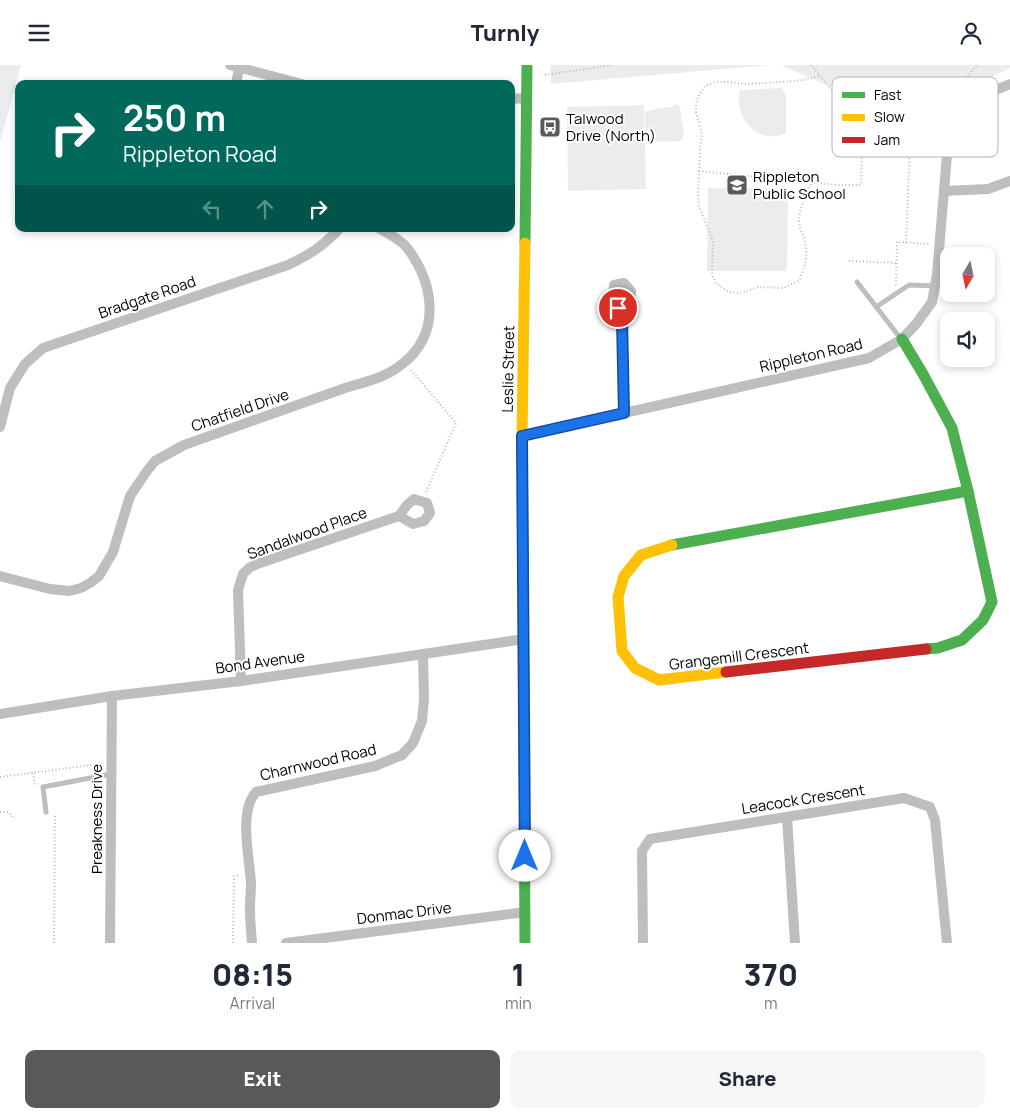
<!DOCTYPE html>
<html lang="en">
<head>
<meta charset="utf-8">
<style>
  :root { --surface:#fff; --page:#f6f6f7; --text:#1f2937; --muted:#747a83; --accent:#595959 }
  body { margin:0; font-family:Manrope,sans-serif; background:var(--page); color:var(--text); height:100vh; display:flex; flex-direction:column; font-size:19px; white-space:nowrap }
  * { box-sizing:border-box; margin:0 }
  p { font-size:16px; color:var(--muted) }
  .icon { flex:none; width:28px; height:28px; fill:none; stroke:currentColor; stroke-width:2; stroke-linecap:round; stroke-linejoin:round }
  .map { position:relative; height:878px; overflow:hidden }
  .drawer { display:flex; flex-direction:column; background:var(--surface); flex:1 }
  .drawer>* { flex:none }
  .top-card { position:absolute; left:15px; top:15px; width:500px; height:152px; border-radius:10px; box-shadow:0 2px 8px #0003; background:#00695c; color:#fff; overflow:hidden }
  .needle { width:32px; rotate:189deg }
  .fabs { position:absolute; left:940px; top:182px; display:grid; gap:10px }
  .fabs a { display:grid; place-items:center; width:55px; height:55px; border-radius:10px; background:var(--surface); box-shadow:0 2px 8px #0003; font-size:25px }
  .pin { position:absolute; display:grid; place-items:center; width:42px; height:42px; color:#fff; margin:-21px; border:2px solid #fff; border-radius:50%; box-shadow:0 1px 5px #0007 }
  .me { position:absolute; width:55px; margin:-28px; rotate:0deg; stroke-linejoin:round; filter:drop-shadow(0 0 4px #0008) }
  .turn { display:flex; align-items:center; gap:18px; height:105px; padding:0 25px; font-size:22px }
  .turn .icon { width:65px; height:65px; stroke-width:2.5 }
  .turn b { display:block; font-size:35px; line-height:42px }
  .lanes { display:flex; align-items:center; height:48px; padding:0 25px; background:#0003; justify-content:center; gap:25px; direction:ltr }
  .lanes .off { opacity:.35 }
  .eta { display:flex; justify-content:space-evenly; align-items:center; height:85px; text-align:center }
  .eta b { font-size:30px; font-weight:800; line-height:35px }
  .cta { display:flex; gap:10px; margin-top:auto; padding:10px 25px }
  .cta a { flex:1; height:58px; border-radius:10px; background:var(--accent); color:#fff; font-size:20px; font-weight:800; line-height:58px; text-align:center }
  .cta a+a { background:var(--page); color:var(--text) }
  header { display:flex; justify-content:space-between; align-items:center; height:65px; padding:0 25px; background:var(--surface); font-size:22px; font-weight:800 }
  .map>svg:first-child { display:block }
</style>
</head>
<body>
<header><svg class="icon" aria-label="menu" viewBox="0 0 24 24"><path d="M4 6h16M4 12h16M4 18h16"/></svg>Turnly<svg class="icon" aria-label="person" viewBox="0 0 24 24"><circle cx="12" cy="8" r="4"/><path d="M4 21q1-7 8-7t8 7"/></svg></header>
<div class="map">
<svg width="1010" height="878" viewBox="0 0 1010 878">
  <rect width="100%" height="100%" fill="#fff"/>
  <g fill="#ececec">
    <path d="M0,0h21l-21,77z"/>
    <path d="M550,0h221l-220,19z"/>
    <path d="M781,0h229v3l-23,11 -47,50 -37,-17h-11l-9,-8 -20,3 -7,-13 -27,-8z"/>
    <path d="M781,23l5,6v39c-8,4 -15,4 -23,2 -19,-7 -27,-26 -23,-45z"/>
    <path d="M676,39l4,3 4,28 -3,6 -35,1 -1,-30 14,-4 12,-1z"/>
    <path d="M644,40l2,84 -78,2 -1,-84z"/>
    <path d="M708,123l80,1 -1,82h-80z"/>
  </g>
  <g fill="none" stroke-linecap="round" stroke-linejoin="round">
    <g stroke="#b9b9b9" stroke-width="2" stroke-dasharray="1 2.5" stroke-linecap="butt">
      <path d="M811,0l28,34 24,10 18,4 31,8"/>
      <path d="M545,10l68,-10"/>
      <path d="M968,11l9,13"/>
      <circle cx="942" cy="25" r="5"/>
      <path d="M914,64h-1c0,-5 -2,-15 0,-20 3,-4 7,-5 8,-9 4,-10 2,-15 16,-11"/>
      <path d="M943,67l-20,-1 -1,-3 27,-32 19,-20 9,-11"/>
      <path d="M699,106l138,14h24l2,-76"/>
      <path d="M812,116c-5,12 -12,26 -13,38 0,9 4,15 6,23 4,13 -1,27 -6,39l-16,7 -25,-1 -18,6 -11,-1 -8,-5 -5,-4 -4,-8 1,-34 -14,-35 -1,-7 2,-50 2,-14 -6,-23v-8l2,-7 7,-11 10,-4h14l18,2 35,-2 22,-2 15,-4"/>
      <path d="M906,178l4,-99 3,-15 8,1"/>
      <path d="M849,196l48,2"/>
      <path d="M896,220l1,-43 33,2"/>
      <path d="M411,305l45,53 -30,69"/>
      <path d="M33,708l2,12"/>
      <path d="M0,712l99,-13"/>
      <path d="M0,747h8l7,7"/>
      <path d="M54,878l1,-129"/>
      <path d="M233,878v-8l1,-59 5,-1"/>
    </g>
    <g stroke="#bebebe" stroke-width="5">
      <path d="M857,217l44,57"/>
      <path d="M876,242l33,-22 26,1"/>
      <path d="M46,747l-3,-25 68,-13"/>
    </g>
    <g stroke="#bebebe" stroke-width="10">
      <path d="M230,0l72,19"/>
      <path d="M236,19l3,-16"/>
      <path d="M511,34l15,-1"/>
      <path d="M944,126l44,-2 22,-8"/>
      <path d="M622,254l-9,-21 1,-13 10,-2 7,8 -1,12 -8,16 2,94"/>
      <path d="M0,362l10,-39 15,-24 18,-16 245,-83c21,-10 34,-18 51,-36"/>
      <path d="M522,371l347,-78 33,-19 14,-15 16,-22 5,-28 11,-131 29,-42 9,-7 24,-10"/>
      <path d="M0,511l50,13 19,2 12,-3 9,-5 9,-7 14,-24 17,-56 17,-25 8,-10 29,-16 164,-58c18,-5 38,-10 53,-22 40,-30 34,-79 7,-116 -7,-9 -18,-15 -28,-20"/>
      <path d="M241,616l-3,-91 5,-16 6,-6 8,-4 142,-48 14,8 11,-3 6,-8 -3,-10 -13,-4 -7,6 -8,11"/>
      <path d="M0,649l112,-18 129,-15 283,-42"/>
      <path d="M787,752l8,126"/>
      <path d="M110,878l2,-247"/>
      <path d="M252,878c-1,-12 -2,-24 -2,-35 0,-8 1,-16 1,-24 -1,-25 -13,-72 5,-92l119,-26 27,-11 11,-12 9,-22 2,-22 -1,-45"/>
      <path d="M286,878l239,-31"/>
      <path d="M643,878l-1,-92 8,-12 254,-41 26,9 5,13 12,123"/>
    </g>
    <g stroke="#4caf50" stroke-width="11">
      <path d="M525,178l2,-178"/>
      <path d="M902,274l21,35 29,54 16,63 24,111 -9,18 -21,20 -24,8 -12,1"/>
      <path d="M523,470l2,408"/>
      <path d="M672,480l296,-54"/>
    </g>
    <g stroke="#ffc107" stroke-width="11">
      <path d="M523,470l-1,-99 3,-193"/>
      <path d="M672,480l-31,10 -17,21 -6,21 4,54 13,17 24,12 67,-8"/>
    </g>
    <path stroke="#c62828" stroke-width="11" d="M726,607l200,-23"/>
  </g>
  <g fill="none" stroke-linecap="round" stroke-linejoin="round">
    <g stroke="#114b97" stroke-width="12">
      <path id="route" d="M525,791l-3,-420 102,-23 -2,-94 -4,-11"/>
    </g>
    <use href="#route" stroke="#1a73e8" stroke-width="9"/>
  </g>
  <defs>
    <g id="bus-square" transform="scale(1.125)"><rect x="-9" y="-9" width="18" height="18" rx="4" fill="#595959" stroke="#fff"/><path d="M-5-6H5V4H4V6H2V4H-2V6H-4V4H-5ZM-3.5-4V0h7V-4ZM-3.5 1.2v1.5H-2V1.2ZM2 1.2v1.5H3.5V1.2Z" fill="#fff"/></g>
    <g id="school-square" transform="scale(1.125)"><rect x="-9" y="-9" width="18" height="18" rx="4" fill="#595959" stroke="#fff"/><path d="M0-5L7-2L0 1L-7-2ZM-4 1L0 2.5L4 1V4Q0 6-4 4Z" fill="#fff"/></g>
  </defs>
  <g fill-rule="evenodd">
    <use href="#bus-square" x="550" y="62"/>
    <use href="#school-square" x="737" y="120"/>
  </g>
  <g text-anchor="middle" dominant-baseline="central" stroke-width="4" stroke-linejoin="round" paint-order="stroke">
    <g font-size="15" fill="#000" stroke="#fff" text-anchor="start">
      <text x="566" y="53">Talwood<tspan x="566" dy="17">Drive (North)</tspan></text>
      <text x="753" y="111">Rippleton<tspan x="753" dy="17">Public School</tspan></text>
    </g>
    <g font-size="15" fill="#000" stroke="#fff">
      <text transform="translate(147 232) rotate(-19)">Bradgate Road</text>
      <text transform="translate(811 290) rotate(-13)">Rippleton Road</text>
      <text transform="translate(508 304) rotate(-89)">Leslie Street</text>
      <text transform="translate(240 345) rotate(-19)">Chatfield Drive</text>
      <text transform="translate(307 468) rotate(-20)">Sandalwood Place</text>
      <text transform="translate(739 591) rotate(-7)">Grangemill Crescent</text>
      <text transform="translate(260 597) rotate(-8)">Bond Avenue</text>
      <text transform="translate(318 697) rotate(-13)">Charnwood Road</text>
      <text transform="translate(803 734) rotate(-9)">Leacock Crescent</text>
      <text transform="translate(96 754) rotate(-90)">Preakness Drive</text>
      <text transform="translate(404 848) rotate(-7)">Donmac Drive</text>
    </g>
  </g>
  <rect x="832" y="12" width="166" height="80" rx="8" fill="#fff" stroke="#b2b2b2" stroke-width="1"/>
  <rect x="842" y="27" width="23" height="6" fill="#4caf50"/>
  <rect x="842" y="49" width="23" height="7" fill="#ffc107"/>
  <rect x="842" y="72" width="23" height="6" fill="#c62828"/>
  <g font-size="14" fill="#000">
    <text x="874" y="35">Fast</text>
    <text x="874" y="57">Slow</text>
    <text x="874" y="80">Jam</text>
  </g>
</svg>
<div class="fabs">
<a><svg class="needle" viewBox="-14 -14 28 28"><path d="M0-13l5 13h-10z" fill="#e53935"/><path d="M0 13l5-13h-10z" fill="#747a83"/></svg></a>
<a><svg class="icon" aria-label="sound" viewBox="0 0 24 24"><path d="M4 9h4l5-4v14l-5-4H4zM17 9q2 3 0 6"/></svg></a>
</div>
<div class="pin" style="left:618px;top:243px;background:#d93025"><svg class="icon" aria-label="arrive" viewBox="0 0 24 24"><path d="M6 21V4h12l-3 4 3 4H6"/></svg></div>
<svg class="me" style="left:525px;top:791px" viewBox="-20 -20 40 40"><circle r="19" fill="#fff"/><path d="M0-13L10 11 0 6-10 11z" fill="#1a73e8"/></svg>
<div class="top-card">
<div class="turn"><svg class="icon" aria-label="right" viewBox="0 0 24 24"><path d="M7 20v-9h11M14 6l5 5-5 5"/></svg><div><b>250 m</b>Rippleton Road</div></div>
<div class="lanes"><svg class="icon off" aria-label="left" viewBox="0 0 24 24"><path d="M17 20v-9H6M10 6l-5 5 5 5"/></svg><svg class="icon off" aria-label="ahead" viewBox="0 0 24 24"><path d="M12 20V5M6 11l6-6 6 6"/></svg><svg class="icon" aria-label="right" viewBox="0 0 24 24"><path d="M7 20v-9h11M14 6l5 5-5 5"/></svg></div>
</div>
</div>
<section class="drawer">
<div class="eta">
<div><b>08:15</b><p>Arrival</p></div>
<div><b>1</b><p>min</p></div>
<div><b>370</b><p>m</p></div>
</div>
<div class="cta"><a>Exit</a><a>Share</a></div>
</section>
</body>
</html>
